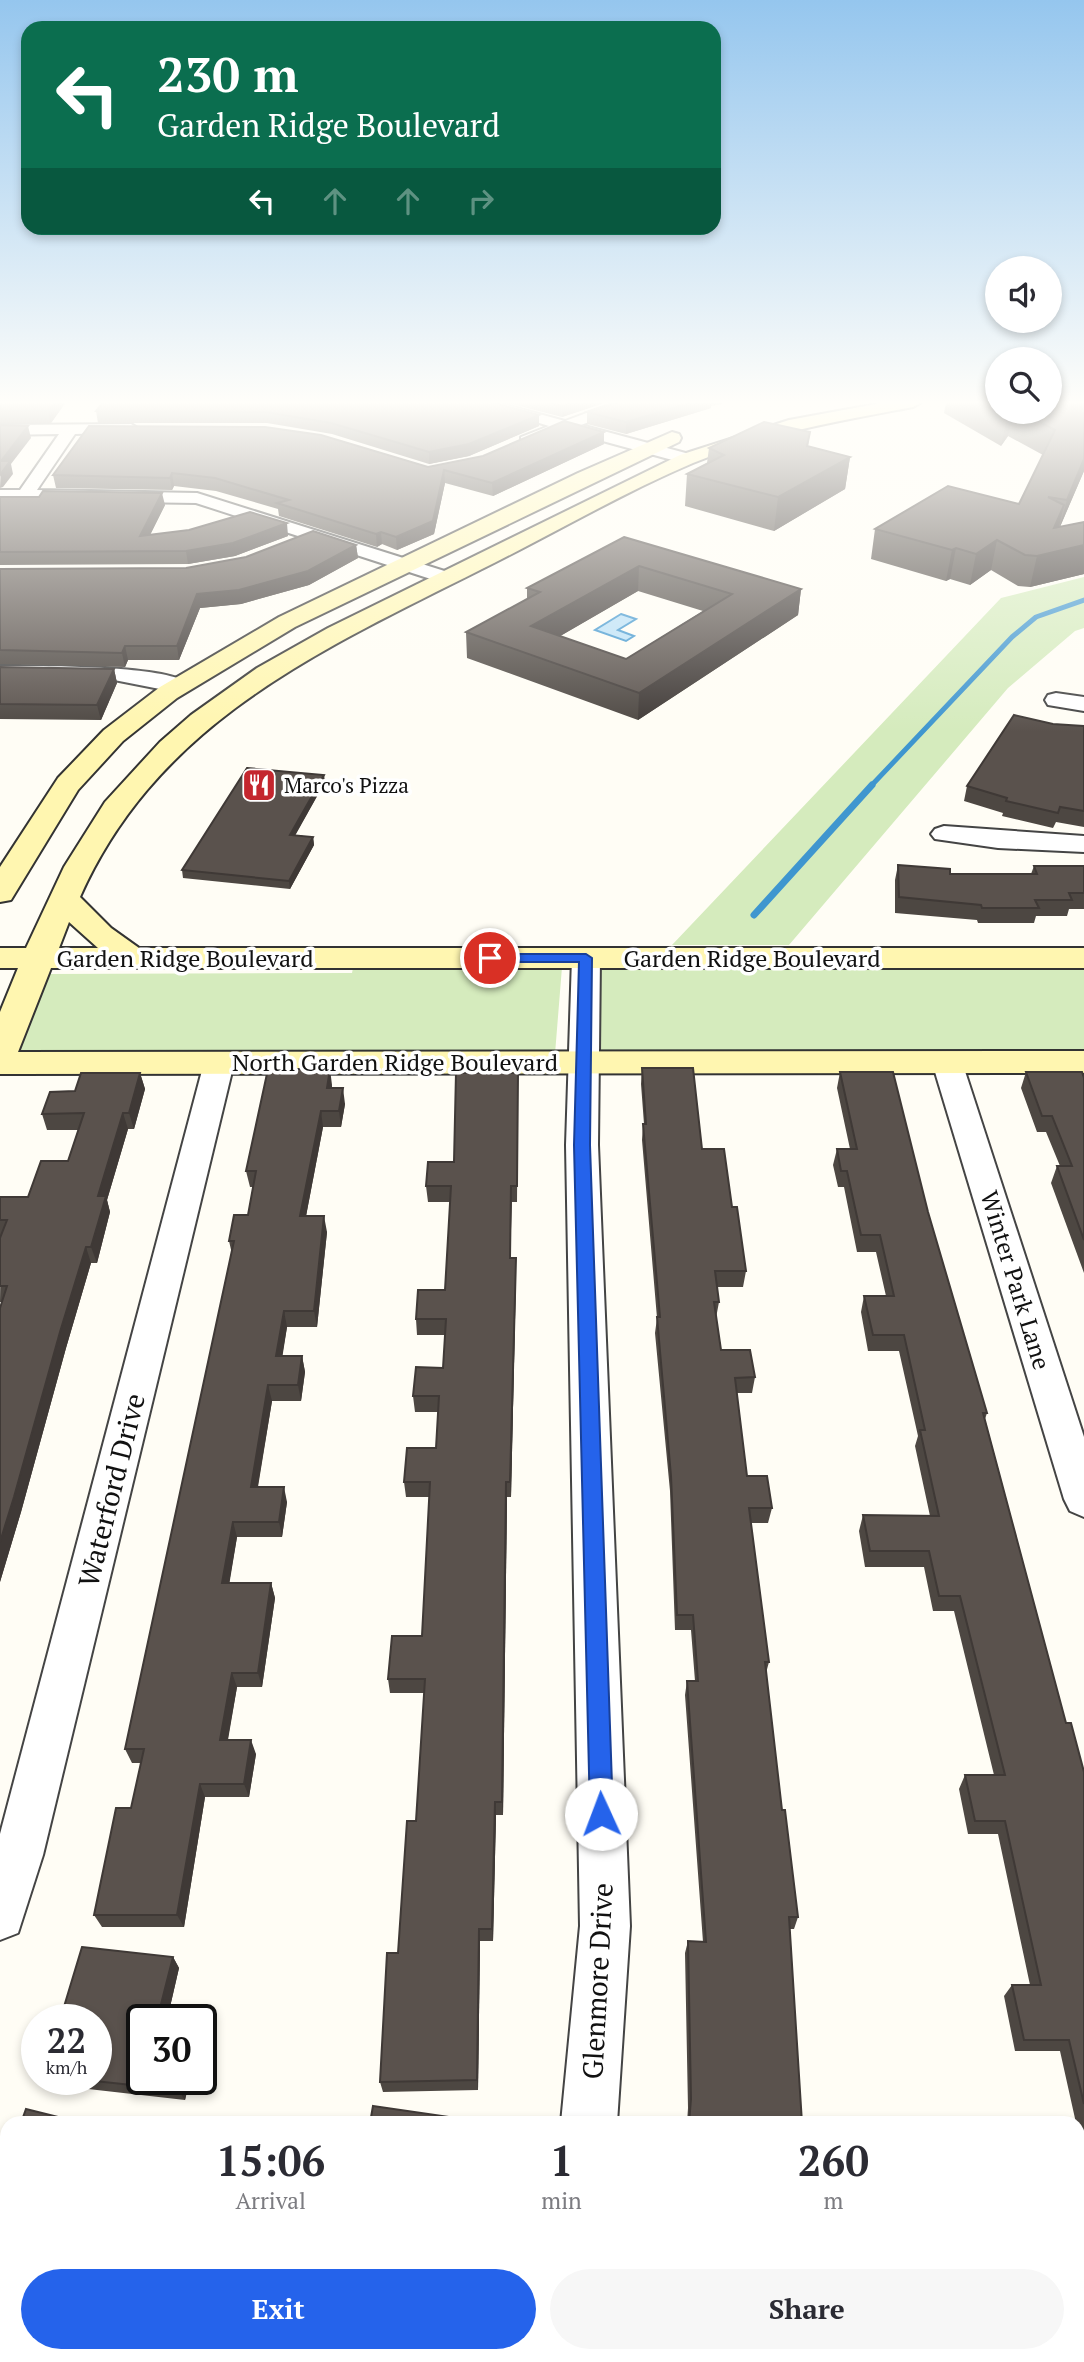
<!DOCTYPE html>
<html lang="en">
<head>
<meta charset="utf-8">
<style>
  :root { --surface:#fff; --page:#f7f7f7; --text:#2b2b33; --muted:#7c7c81; --accent:#2563eb }
  body { margin:0; font-family:"PT Serif",serif; background:var(--page); color:var(--text); height:100vh; display:flex; flex-direction:column; font-size:26px; white-space:nowrap }
  * { box-sizing:border-box; margin:0 }
  p { font-size:23px; color:var(--muted) }
  .icon { flex:none; width:38px; height:38px; fill:none; stroke:currentColor; stroke-width:2; stroke-linecap:round; stroke-linejoin:round }
  .map { position:relative; flex:1; overflow:hidden }
  .details { position:absolute; left:0px; top:2116px; width:1085px; height:247px; display:flex; flex-direction:column; background:var(--surface); border-radius:21px 21px 0 0; box-shadow:0 4px 10px #0003 }
  .details>* { flex:none }
  .banner { position:absolute; left:21px; top:21px; width:700px; height:214px; border-radius:21px; box-shadow:0 4px 10px #0003; background:#0b6e4f; color:#fff; overflow:hidden }
  .buttons { position:absolute; left:985px; top:256px; display:grid; gap:14px }
  .buttons a { display:grid; place-items:center; width:77px; height:77px; border-radius:50%; background:var(--surface); box-shadow:0 4px 10px #0003; font-size:35px }
  .speed { position:absolute; left:21px; top:2004px; display:flex; gap:14px; font-size:35px; font-weight:700; text-align:center }
  .speed>* { display:grid; place-content:center; width:91px; height:91px; border-radius:50%; background:var(--surface); box-shadow:0 4px 10px #0003; line-height:1 }
  .speed small { font-size:18px; font-weight:400 }
  .speed .limit { border:4px solid #111; border-radius:10px; background:#fff; color:#111 }
  .pin { position:absolute; display:grid; place-items:center; width:60px; height:60px; color:#fff; margin:-30px; border:4px solid #fff; border-radius:50%; box-shadow:0 2px 7px #0007 }
  .me { position:absolute; width:77px; margin:-38px; rotate:358deg; stroke-linejoin:round; filter:drop-shadow(0 0 5px #0008) }
  .turn { display:flex; align-items:center; gap:24px; height:147px; padding:0 21px; font-size:32px }
  .turn .icon { width:91px; height:91px; stroke-width:2.5 }
  .turn b { display:block; font-size:49px; line-height:60px }
  .lanes { display:flex; align-items:center; height:66px; padding:0 21px; background:#0003; justify-content:center; gap:35px; direction:ltr }
  .lanes .off { opacity:.35 }
  .eta { display:flex; justify-content:space-evenly; align-items:center; height:119px; text-align:center }
  .eta b { font-size:42px; font-weight:700; line-height:49px }
  .button { display:flex; gap:14px; margin-top:auto; padding:14px 21px }
  .button a { flex:1; height:80px; border-radius:42px; background:var(--accent); color:#fff; font-size:28px; font-weight:700; line-height:80px; text-align:center }
  .button a+a { background:var(--page); color:var(--text) }
  .map>svg:first-child { display:block }
</style>
</head>
<body>
<div class="map">
<svg width="1084" height="2362" viewBox="0 0 1084 2362">
  <rect width="100%" height="100%" fill="#fffdf5"/>
  <g fill="#d5ebbd">
    <path d="M1084,577v51l-9,3 -67,57 -219,257h-117l329,-347z"/>
    <path d="M562,967l-7,87 -541,1 32,-81 306,-1 1,-5z"/>
    <path d="M1084,967v86l-485,1 1,-86z"/>
  </g>
  <path fill="#b9e0f7" stroke="#3f96cf" stroke-width="2" d="M621,614l15,5 -18,11 16,6 -8,5 -31,-11z"/>
  <g fill="none" stroke-linecap="round" stroke-linejoin="round">
    <path stroke="#3f96cf" stroke-width="5" d="M870,787l142,-150 24,-20 48,-17"/>
    <path stroke="#3f96cf" stroke-width="7" d="M754,915l118,-130"/>
    <g stroke="#444" stroke-width="4">
      <g id="minor">
        <path d="M471,402h24l70,19 51,-19h20l-2,3 -53,20 112,30 2,4 -8,5 -121,-33 -33,12h-12v-6l28,-11z"/>
        <path d="M131,424l8,5 -2,3 -62,2 -38,56 160,3 257,81 3,4 -3,4h-14l-244,-79 -196,-3v-10h20l39,-56 -59,1v-10z"/>
        <path d="M0,666c31,0 176,-2 191,20l-11,7 -71,-14 -109,-1z"/>
        <path d="M1056,693l28,4v14l-36,-6 -3,-5 3,-5z"/>
        <path d="M944,826l140,10v16l-86,-4 -63,-9 -4,-5 4,-5z"/>
        <path d="M586,950l10,2 4,6 -2,187 32,781 -13,197h-56l19,-197 -14,-781 6,-187 4,-6z"/>
        <path d="M947,1052l11,3 4,7 122,375v80l-14,-6 -6,-12 -132,-437 4,-7z"/>
        <path d="M219,1053l11,3 4,7 -191,792 -25,78 -18,7v-106l204,-771 4,-7z"/>
        <path d="M524,2356h60l-1,6h-60z"/>
      </g>
    </g>
    <g stroke="#333" stroke-width="4">
      <g id="secondary">
        <path d="M887,402h35l-9,5c-74,14 -150,27 -220,56 -73,31 -142,72 -213,107 -161,81 -322,152 -400,327l31,31 28,20h945v20h-1033l-33,84 1066,-1v22l-1084,1v-62l18,-44h-18v-20h26l38,-81 41,-65 55,-60 31,-27 66,-47 71,-40 352,-173 109,-35zM69,922l29,26h-39z"/>
        <path d="M672,432l7,2 2,4 -2,4 -384,185 -118,71 -54,43 -45,49 -67,110 -11,2v-35l58,-89 46,-48 56,-43 119,-70 299,-144z"/>
      </g>
    </g>
    <use href="#minor" fill="#fff" fill-rule="evenodd"/>
    <use href="#secondary" fill="#fff6b0" fill-rule="evenodd"/>
  </g>
  <g fill="#4d4742" fill-rule="evenodd">
    <path d="M0,402h66l-15,21h-51z"/>
    <path d="M103,402l436,13v11l-70,30 -40,8 -97,-30 -65,-11h-169l-2,-12z"/>
    <path d="M503,402h104l-45,15z"/>
    <path d="M946,402h52v9h52l34,-9v69l-24,56 24,18v29l-54,13 -12,-1 -27,-16 -21,15 -20,-6 -4,2 -75,-22 4,-30 144,-25 24,-49 -35,-19 -7,10 -57,-33z"/>
    <path d="M711,406v2l-85,26 -39,-10v-12z"/>
    <path d="M604,432v12l-111,52 -48,-13 -11,51 -37,16 -15,-6 -5,3 -98,-31 -1,-7 -62,-18 -42,-5 -2,4 -116,-2 -3,-13 375,-8z"/>
    <path d="M810,432l-2,14 42,11 -5,32 -71,42 -89,-25 2,-32 20,-11 2,-15z"/>
    <path d="M0,497l165,8 -15,30 138,1 -53,20 -47,8 -188,1z"/>
    <path d="M624,537l177,52 -3,26 -160,105 -171,-62 -1,-26 61,-32v-12zM638,591l65,20 -77,48 -66,-23z"/>
    <path d="M356,545l2,13 -49,27 -68,19 -41,4 -21,52h-51l-3,7 -125,-3v-95l186,-1z"/>
    <path d="M0,667l114,2 3,14 -16,37 -101,-1z"/>
    <path d="M1053,724l31,2v101l-28,-5 -3,6 -51,-12 1,-3 -39,-12 3,-15z"/>
    <path d="M325,782l-30,53 18,2 1,8 -24,44 -107,-11 -1,-8z"/>
    <path d="M898,865l52,9h81l3,-8h50v43h-15l-2,7h-31l-2,7h-56l-1,-3 -82,-7v-33z"/>
    <path d="M642,1068l60,81 30,58 14,64 -3,16h-26l2,15 -3,16 5,32 34,27 -3,16h-15l10,83 25,32 -4,15h-17l18,139 -3,11 16,137 16,107 -4,12h-4l12,194h-115l1,-15 -3,-155 3,-12 15,1 -18,-247 2,-14h8l-4,-51h-16l-5,-139 -15,-158 2,-15 -15,-178 1,-16h1l-3,-40z"/>
    <path d="M840,1072l88,140 59,201 -2,6 81,304 18,49v436l-6,-27v-34l3,-3 -3,-13v-8h-2l-16,-72h-45l-11,-55 8,-11h18l-32,-151h-30l-9,-45 6,-14h29l-40,-164h-21l-9,-44h-59l-6,-36 4,-16 67,1 -15,-70 3,-10 -19,-85h-31l-7,-39 3,-16h22l-10,-44h-19l-13,-65h-6l-5,-22 4,-16h13l-13,-61z"/>
    <path d="M1026,1072l58,6v195l-33,-90 6,-17h3l-14,-34h-9l-16,-44z"/>
    <path d="M140,1073l5,16 -11,40h-6l-21,71 3,12 -13,51h-6l-25,85 -45,164 -21,70v-274l2,-6h-2l1,-66h-1v-39h28l40,-36 11,-31h-32l-5,-16 33,-23z"/>
    <path d="M518,1073l-1,129h-5l-2,56h6v17l-5,222h-4l-4,318h-7l-3,126h-13l-2,149 -95,2 -3,-10 36,-261 8,-128h-34l-2,-14 34,-43 7,-139h-23l-2,-15 32,-34 3,-36h-24l-2,-16 30,-28 2,-33h-28l-1,-16 29,-29 5,-88h-22l-2,-16 28,-24z"/>
    <path d="M332,1085v3l13,16 -4,23h-18l-17,89 21,16 -10,95h-30l-5,29h20l3,16 -4,29h-29l-14,86 29,15 -5,35h-45l-8,46h42l4,15 -13,89h-25l-9,53 28,14 -7,43h-44l-21,130h-82l-8,-12 37,-107 10,-45h-9l-7,-14 107,-495 -3,-13 19,-26 5,-28h-3l-4,-16z"/>
    <path d="M173,1957l6,11 -12,52h-25l48,59 -5,21 -132,-15 -6,-6h49z"/>
    <path d="M7,2158v109l-7,-1v-89z"/>
    <rect x="1078" y="2221" width="6" height="74"/>
  </g>
  <g fill="#3f3936">
    <path d="M55,402h11l-15,21 -3,-12z"/>
    <path d="M574,402h33l-45,15v-11z"/>
    <path d="M694,402h39l-22,4v2l-85,26v-12z"/>
    <path d="M1012,411h1l-5,25 -7,10 6,-27z"/>
    <path d="M539,415v11l-70,30 -40,8v-12z"/>
    <path d="M28,426l3,12 -20,26 2,10 -10,13 -3,1 1,-27z"/>
    <path d="M604,432v12l-111,52 -1,-13z"/>
    <path d="M850,457l-5,32 -71,42 4,-34z"/>
    <path d="M1084,459v12l-25,58 8,-29z"/>
    <path d="M444,470l1,13 -11,51 -37,16 -1,-13z"/>
    <path d="M172,473l2,13 -2,4 -2,-12z"/>
    <path d="M162,493l3,12 -22,44 -3,-13z"/>
    <path d="M1064,505l-7,30 27,10v29l-54,13 7,-31 17,-28z"/>
    <path d="M287,523l1,13 -53,20 -47,8 -2,-13z"/>
    <path d="M381,532l1,12 -5,3 -1,-13z"/>
    <path d="M997,540l-6,30 -21,15 6,-31z"/>
    <path d="M356,545l2,13 -49,27 -68,19 -41,4 -21,52 -2,-14 20,-52z"/>
    <path d="M956,548l-6,31 -4,2 6,-31z"/>
    <path d="M639,566l-1,25 -107,62v-27z"/>
    <path d="M801,589l-3,26 -160,105 1,-27z"/>
    <path d="M125,646l3,14 -3,7 -3,-14z"/>
    <path d="M114,669l3,14 -16,37 -4,-15z"/>
    <path d="M324,775l1,7 -34,61 -1,-8z"/>
    <path d="M313,837l1,8 -24,44 -1,-8z"/>
    <path d="M330,1069l2,16 -3,19 -2,-16z"/>
    <path d="M140,1073l5,16 -11,40 -5,-16z"/>
    <path d="M343,1088l2,16 -4,23 -2,-16z"/>
    <path d="M321,1111l2,16 -20,105 -3,-16z"/>
    <path d="M123,1113l5,16 -21,71 3,12 -13,51 -6,-16 7,-51z"/>
    <path d="M324,1216l3,16 -10,95 -3,-16z"/>
    <path d="M86,1247l5,16 -25,85 -45,164 -21,70v-40l60,-210z"/>
    <path d="M516,1258v17l-5,222 -1,-15z"/>
    <path d="M284,1311l3,16 -7,45 -4,-16z"/>
    <path d="M302,1356l3,16 -4,29 -3,-16z"/>
    <path d="M268,1385l4,16 -17,101 -4,-15z"/>
    <path d="M506,1482l1,15 -4,318 -1,-13z"/>
    <path d="M284,1487l3,15 -5,35 -3,-15z"/>
    <path d="M233,1522l4,15 -10,61 -5,-15z"/>
    <path d="M271,1583l4,15 -13,89 -4,-14z"/>
    <path d="M232,1673l5,14 -12,67 -5,-14z"/>
    <path d="M251,1740l5,14 -7,43 -5,-13z"/>
    <path d="M200,1784l5,13 -21,130 -7,-12z"/>
    <path d="M495,1802l1,13 -3,126 -1,-12z"/>
    <path d="M479,1929l1,12 -2,149 -1,-10z"/>
    <path d="M173,1957l6,11 -12,52h-10z"/>
    <path d="M181,2079h9l-5,21 -7,-10z"/>
    <path d="M38,2356h13l-3,6h-13z"/>
    <path d="M414,2356h4l-2,6h-4z"/>
  </g>
  <g fill="#5a524d" stroke="#3f3936" stroke-width="2" fill-rule="evenodd">
    <path d="M0,402h55l-7,9h-48z"/>
    <path d="M103,402h389l47,13 -70,29 -40,8 -98,-29 -65,-11 -170,-1z"/>
    <path d="M546,402h28l-12,4z"/>
    <path d="M619,402h75l-68,20 -39,-10z"/>
    <path d="M976,402h22v9h14l-5,8z"/>
    <path d="M1050,402h34v57l-17,41 -19,-3 16,8 -10,23 30,-6v23l-47,11 -12,-1 -28,-15 -21,14 -20,-6 -4,2 -77,-21 73,-43 71,18 36,-74 -36,-19h31z"/>
    <path d="M564,421l40,11 -112,51 -48,-13 -11,51 -37,16 -15,-5 -5,2 -99,-31 12,-3 -74,-22 -43,-5 -2,5 -117,-3 36,-49 176,1 56,8 107,32 55,-11z"/>
    <path d="M764,422l46,10 -3,14 43,11 -72,40 -91,-23 37,-19 -15,-7z"/>
    <path d="M0,425l28,1 -27,35h9l-10,14z"/>
    <path d="M43,491l119,2 -22,43 49,-6 61,-18 37,11 -54,20 -47,8 -186,1v-55h39z"/>
    <path d="M313,531l43,14 -48,26 -69,19 -42,4 -20,52h-52l-3,7 -122,-3v-81l186,-1 60,-11z"/>
    <path d="M624,537l177,52 -162,104 -173,-61 74,-40 -13,-4zM639,566l93,28 -106,65 -95,-33z"/>
    <path d="M0,667l114,2 -17,36 -97,-1z"/>
    <path d="M1014,715l39,9 31,2v85l-24,-4 -2,6 -52,-12 1,-3 -40,-12z"/>
    <path d="M247,768l77,7 -34,60 23,2 -24,44 -107,-11z"/>
    <path d="M898,865l52,4v5h87l-3,-8h50v27h-15l3,7h-37l4,8h-57l-1,-3 -82,-8z"/>
    <path d="M642,1068h51l9,81h22l8,58h5l9,64h-31l4,31h-5l7,48h29l5,27 -20,1 12,98h20l5,32h-23l20,154h-4l17,148h3l13,107h-9l13,206h-113l2,-24 -3,-158 18,1 -19,-261h11l-5,-66h-16l-6,-139 -14,-159h3l-17,-193h3z"/>
    <path d="M268,1069h62l-3,19h16l-4,23h-18l-21,105h24l-10,95h-30l-8,45h26l-4,29h-30l-17,102h33l-5,35h-46l-11,61h49l-13,90h-26l-12,67h31l-7,44h-44l-23,131h-83l22,-107h15l13,-59h-19l109,-508h-5l5,-26h14l8,-44h-10z"/>
    <path d="M840,1072h53l35,140 59,201h-4l83,310h5l13,49v332l-15,-64h-45l-12,-55h29l-36,-164h-30l-10,-46h40l-45,-179h-21l-10,-45h-59l-7,-36 76,1 -19,-86h5l-21,-95h-31l-9,-39h30l-14,-61h-19l-14,-64h-6l-4,-22h20z"/>
    <path d="M1026,1072h56l2,6v162l-27,-74h15l-20,-50h-10z"/>
    <path d="M81,1073h59l-11,40h-6l-25,83h8l-15,51h-5l-26,85 -46,165 -14,45v-234l7,-22h-7v-48l7,-18h-7v-23h28l13,-36h27l16,-48 -42,1 8,-22 25,-1z"/>
    <path d="M456,1073h62l-1,113h-6l-1,72h6l-6,224h-4l-4,320h-7l-3,127h-13l-2,151 -97,2 7,-129h11l9,-132h9l9,-142h-37l4,-43h30l8,-154h-26l3,-34h29l3,-52h-26l3,-29 27,1 3,-49h-30l2,-29h27l6,-104h-25l2,-24h26z"/>
    <path d="M82,1947l91,10 -16,63h-15v59h39l-3,11 -102,-11h20v-59h-36z"/>
    <path d="M373,2106l97,14 -1,3h-99z"/>
    <path d="M26,2109l56,14h-61z"/>
    <path d="M7,2158v105l-7,-2v-84z"/>
    <rect x="1078" y="2221" width="6" height="68"/>
    <path d="M0,2315l7,3v38h31l-3,6h-35z"/>
    <path d="M306,2356h108l-2,6h-108z"/>
    <path d="M668,2356h169v6h-170z"/>
  </g>
  <linearGradient id="sky" x2="0" y2="1"><stop stop-color="#95c6ee"/><stop offset="0.55" stop-color="#fffefa"/><stop offset="1" stop-color="#fffefa" stop-opacity="0"/></linearGradient>
  <rect width="1084" height="732" fill="url(#sky)"/>
  <path fill="#2563eb" stroke="#184099" stroke-width="2" d="M586,954l6,4 -2,187 23,669 -3,9 -9,3 -8,-3 -3,-9 -16,-669 5,-183h-89l-7,-4 7,-4z"/>
  <defs>
    <g id="restaurant-square" transform="scale(1.75)"><rect x="-9" y="-9" width="18" height="18" rx="4" fill="#c4262e" stroke="#fff"/><path d="M-5-6h1v4h1v-4h1v4h1v-4h1v5L-1.5 .5V6h-2V.5L-5-1ZM5-6V6H3V1.5H1.5Q1.5-4 5-6Z" fill="#fff"/></g>
  </defs>
  <g fill-rule="evenodd">
    <use href="#restaurant-square" x="259" y="785"/>
  </g>
  <g text-anchor="middle" dominant-baseline="central" stroke-width="7" stroke-linejoin="round" paint-order="stroke">
    <g font-size="21" fill="#111" stroke="#fff" text-anchor="start">
      <text x="284" y="785">Marco's Pizza</text>
    </g>
    <g font-size="24" fill="#111" stroke="#fff">
      <text x="185" y="958">Garden Ridge Boulevard</text>
      <text x="752" y="958">Garden Ridge Boulevard</text>
      <text x="395" y="1062">North Garden Ridge Boulevard</text>
      <text transform="translate(1016 1280) rotate(73)">Winter Park Lane</text>
    </g>
    <g font-size="28" fill="#111" stroke="#fff">
      <text transform="translate(111 1490) rotate(-76)">Waterford Drive</text>
      <text transform="translate(597 1981) rotate(-87)">Glenmore Drive</text>
    </g>
  </g>
</svg>
<div class="buttons">
<a><svg class="icon" aria-label="sound" viewBox="0 0 24 24"><path d="M4 9h4l5-4v14l-5-4H4zM17 9q2 3 0 6"/></svg></a>
<a><svg class="icon" aria-label="search" viewBox="0 0 24 24"><circle cx="10" cy="10" r="6"/><path d="M15 15l6 6"/></svg></a>
</div>
<div class="speed"><div>22<small>km/h</small></div><div class="limit">30</div></div>
<div class="pin" style="left:490px;top:958px;background:#d93025"><svg class="icon" aria-label="arrive" viewBox="0 0 24 24"><path d="M6 21V4h12l-3 4 3 4H6"/></svg></div>
<svg class="me" style="left:601px;top:1814px" viewBox="-20 -20 40 40"><circle r="19" fill="#fff"/><path d="M0-13L10 11 0 6-10 11z" fill="#2563eb"/></svg>
<div class="banner">
<div class="turn"><svg class="icon" aria-label="left" viewBox="0 0 24 24"><path d="M17 20v-9H6M10 6l-5 5 5 5"/></svg><div><b>230 m</b>Garden Ridge Boulevard</div></div>
<div class="lanes"><svg class="icon" aria-label="left" viewBox="0 0 24 24"><path d="M17 20v-9H6M10 6l-5 5 5 5"/></svg><svg class="icon off" aria-label="ahead" viewBox="0 0 24 24"><path d="M12 20V5M6 11l6-6 6 6"/></svg><svg class="icon off" aria-label="ahead" viewBox="0 0 24 24"><path d="M12 20V5M6 11l6-6 6 6"/></svg><svg class="icon off" aria-label="right" viewBox="0 0 24 24"><path d="M7 20v-9h11M14 6l5 5-5 5"/></svg></div>
</div>
<section class="details">
<div class="eta">
<div><b>15:06</b><p>Arrival</p></div>
<div><b>1</b><p>min</p></div>
<div><b>260</b><p>m</p></div>
</div>
<div class="button"><a>Exit</a><a>Share</a></div>
</section>
</div>
</body>
</html>
